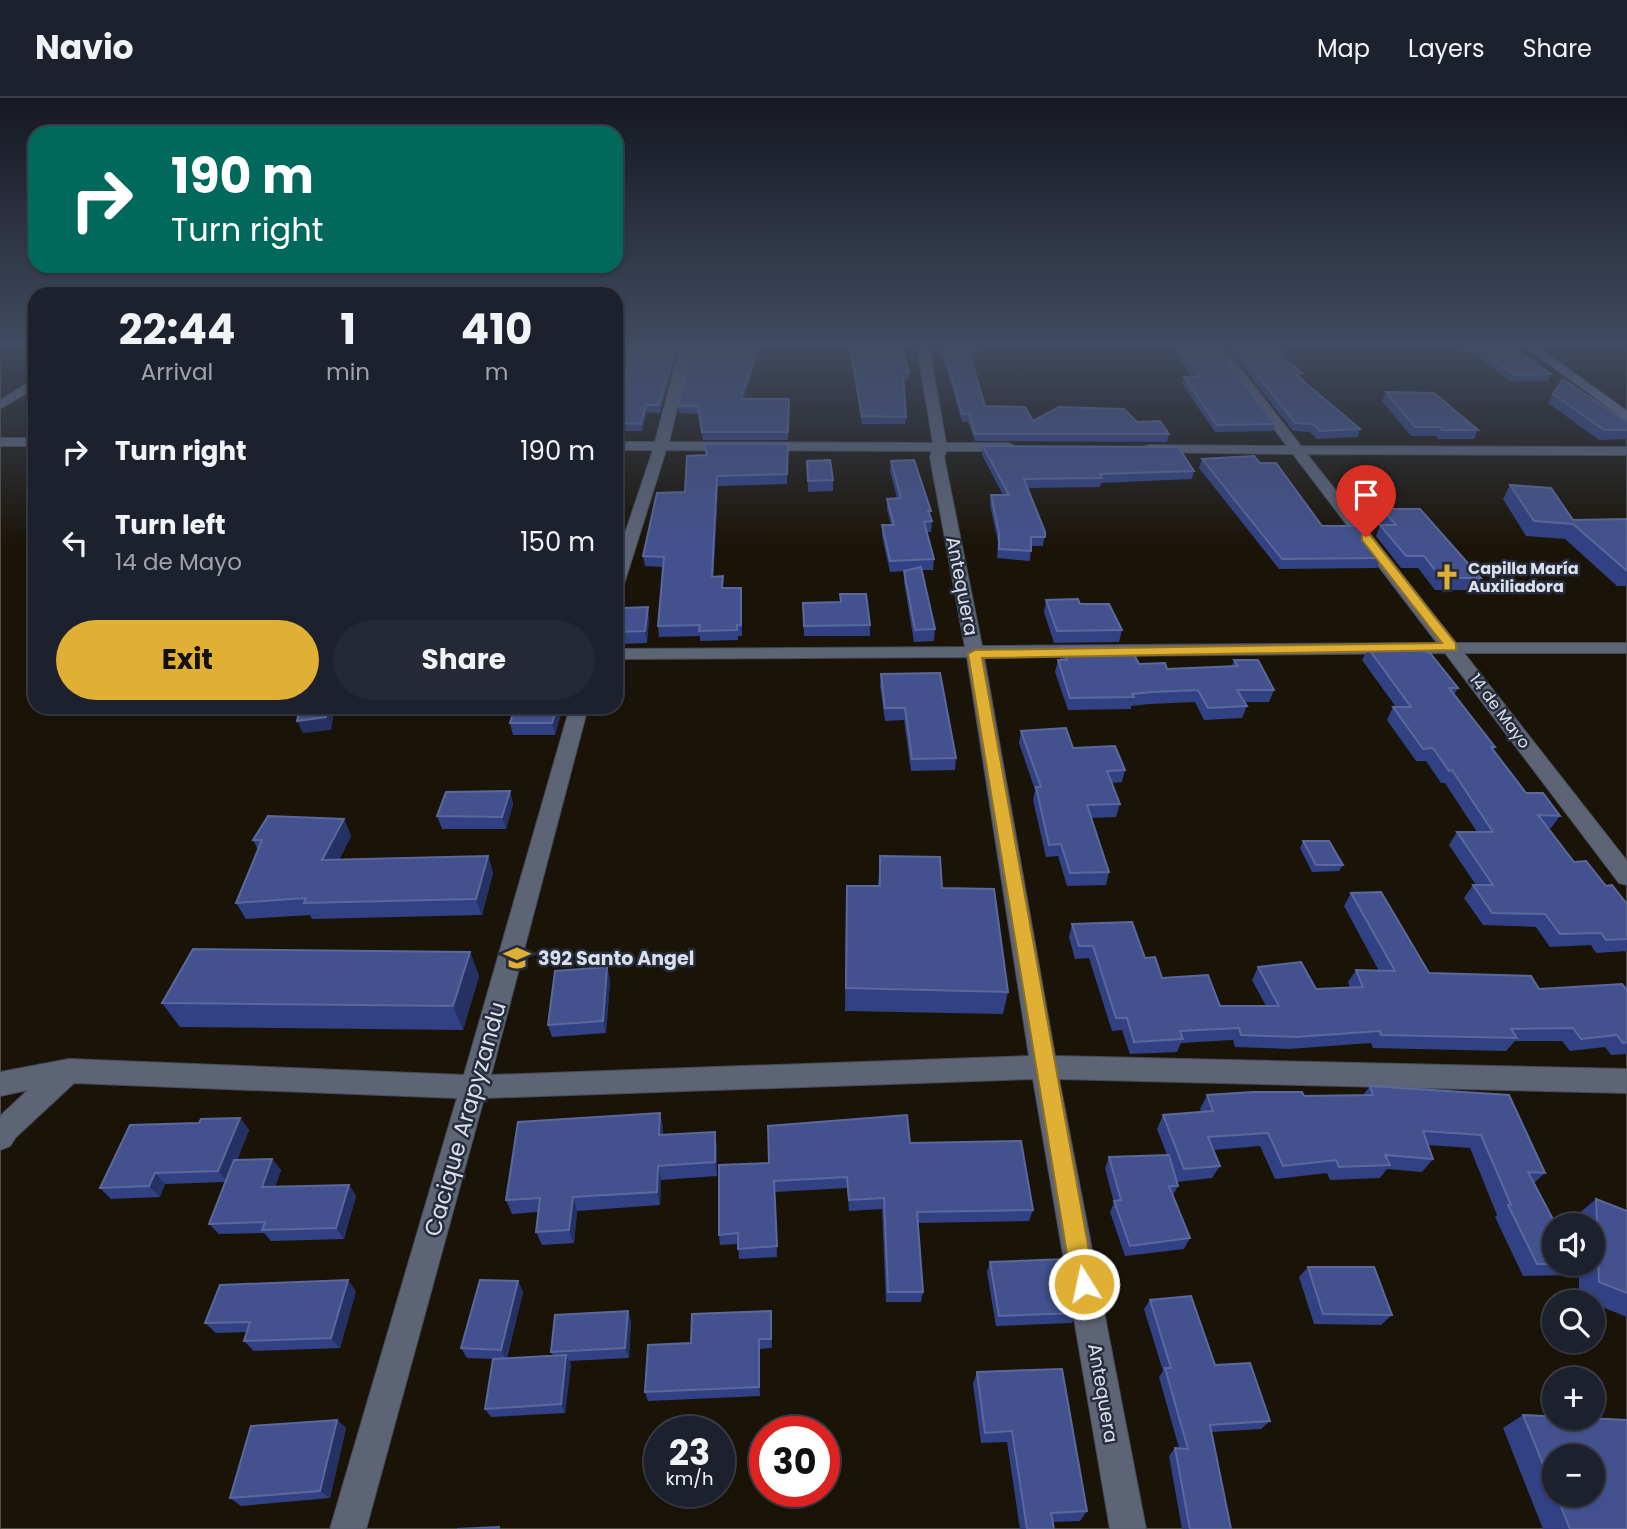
<!DOCTYPE html>
<html lang="en">
<head>
<meta charset="utf-8">
<style>
  :root { --surface:#1c212d; --page:#252935; --text:#f1f3f6; --muted:#a0a3aa; --line:#3a3e49; --accent:#dfb034 }
  body { margin:0; font-family:Poppins,sans-serif; background:var(--page); color:var(--text); height:100vh; display:flex; flex-direction:column; font-size:26px; white-space:nowrap }
  * { box-sizing:border-box; margin:0 }
  p { font-size:23px; color:var(--muted) }
  .icon { flex:none; width:38px; height:38px; fill:none; stroke:currentColor; stroke-width:2; stroke-linecap:round; stroke-linejoin:round }
  .map { position:relative; flex:1; overflow:hidden }
  .panel { position:absolute; left:28px; top:189px; width:595px; height:427px; display:flex; flex-direction:column; background:var(--surface); border-radius:21px; box-shadow:0 2px 5px #0004,0 0 0 2px var(--line) }
  .panel>* { flex:none }
  .banner { position:absolute; left:28px; top:28px; width:595px; height:147px; border-radius:21px; box-shadow:0 2px 5px #0004,0 0 0 2px var(--line); background:#00695c; color:#fff; overflow:hidden }
  .buttons { position:absolute; left:1542px; top:1115px; display:grid; gap:14px }
  .buttons a { display:grid; place-items:center; width:63px; height:63px; border-radius:50%; background:var(--surface); box-shadow:0 2px 5px #0004,0 0 0 2px var(--line); font-size:35px }
  .speed { position:absolute; left:644px; top:1318px; display:flex; gap:14px; font-size:35px; font-weight:700; text-align:center }
  .speed>* { display:grid; place-content:center; width:91px; height:91px; border-radius:50%; background:var(--surface); box-shadow:0 2px 5px #0004,0 0 0 2px var(--line); line-height:1 }
  .speed small { font-size:18px; font-weight:400 }
  .speed .limit { border:10px solid #d22; background:#fff; color:#111 }
  .pin { position:absolute; display:grid; place-items:center; width:60px; height:60px; color:#fff; margin:-72px -30px; border-radius:50% 50% 50% 0; rotate:-45deg; box-shadow:0 0 7px #0007 }
  .pin .icon { rotate:45deg }
  .me { position:absolute; width:77px; margin:-38px; rotate:350deg; stroke-linejoin:round; filter:drop-shadow(0 0 5px #0008) }
  .turn { display:flex; align-items:center; gap:24px; height:147px; padding:0 28px; font-size:32px }
  .turn .icon { width:91px; height:91px; stroke-width:2.5 }
  .turn b { display:block; font-size:49px; line-height:60px }
  .eta { display:flex; justify-content:space-evenly; align-items:center; height:119px; text-align:center }
  .eta b { font-size:42px; font-weight:700; line-height:49px }
  .button { display:flex; gap:14px; margin-top:auto; padding:14px 28px }
  .button a { flex:1; height:80px; border-radius:42px; background:var(--accent); color:#111; font-size:28px; font-weight:700; line-height:80px; text-align:center }
  .button a+a { background:var(--page); color:var(--text) }
  ul { padding:0; list-style:none }
  li { display:flex; align-items:center; gap:21px; height:91px; padding:0 28px }
  li div { flex:1 }
  li b { display:block; font-size:26px }
  li em { font-style:normal }
  header { display:flex; align-items:center; gap:42px; box-sizing:border-box; height:98px; padding:0 35px; background:var(--surface); border-bottom:2px solid var(--line) }
  header strong { font-size:33px }
  nav { display:flex; gap:38px; margin-inline-start:auto; font-size:24px }
  .map>svg:first-child { display:block }
</style>
</head>
<body>
<header>
<strong>Navio</strong>
<nav><a>Map</a><a>Layers</a><a>Share</a></nav>
</header>
<div class="map">
<svg width="1627" height="1431" viewBox="0 0 1627 1431">
  <rect width="100%" height="100%" fill="#262c3c"/>
  <path fill="#1a1408" stroke="#54514c" stroke-width="2" fill-rule="evenodd" d="M0,249h35v360h581v-360h1011v1182h-1627zM1554,1127h38v39h-38zM1554,1204h38v38h-38zM1554,1281h38v39h-38zM660,1334h59v59h-59zM765,1334h59v59h-59zM1554,1358h38v38h-38z"/>
  <g fill="none" stroke-linecap="round" stroke-linejoin="round">
    <g stroke="#444956" stroke-width="2">
      <g id="street">
        <path d="M680,249h12l-23,95 264,1 -16,-96h12l17,96h63l7,4 -7,4h-63l-2,6 38,189 455,-3 -144,-189 -148,-2v-6l5,-1 137,1 -75,-99h12l77,99 326,1v8l-320,-1 149,189h171v10h-163l163,208v24l-8,-2 -174,-230 -461,4 71,399 572,13v24l-568,-14 87,450h-36l-77,-450 -549,19 -118,431h-36l127,-431 -383,-15 -58,54 -6,9 -10,4v-34l28,-26 -28,6v-24l69,-13 395,16 106,-368h18l-97,368 538,-19 -62,-399 -351,2v-10l349,-2 -35,-190 2,-6 -266,-1 -42,134 -8,5v-29l37,-110h-37v-8h39z"/>
        <path d="M35,281v9l-35,21v-9z"/>
        <rect x="0" y="340" width="35" height="8"/>
      </g>
    </g>
    <g stroke="#444956" stroke-width="2">
      <path id="secondary" d="M1525,249h13l89,64v10z"/>
    </g>
    <use href="#street" fill="#5d6476" fill-rule="evenodd"/>
    <use href="#secondary" fill="#6a779b" fill-rule="evenodd"/>
  </g>
  <g fill="#314183" fill-rule="evenodd">
    <path d="M616,249h63l-19,66 -13,-1 -5,19h-21l-1,-8 8,-69h-9v-4h-3z"/>
    <path d="M692,249h68l-16,52h45l-1,41h-85l-5,-26 -19,-1 -1,-7z"/>
    <path d="M849,249h50l10,25v7h-6l3,38 -1,7h-43z"/>
    <path d="M940,249h40l-1,5h-6l-1,7h-1l14,47 48,15 104,1 32,12 -2,8 -192,-1 -7,-19h-6z"/>
    <path d="M1172,249h44l59,77 -2,7 -58,1 -33,-48 2,-7h8z"/>
    <path d="M1227,249h51l5,6 -1,3 20,17 -2,5 60,51 -2,8 -41,2 -7,-7 -17,-1z"/>
    <path d="M1452,249h63l-1,2 37,25 -3,7 -36,1 -41,-30h-12z"/>
    <path d="M1386,294l92,38 -4,9h-36l-2,-3h-25l-29,-35z"/>
    <path d="M1553,296l74,28v17l-28,1 -51,-37z"/>
    <path d="M704,346h84l-1,40 -69,2 -5,90 10,12h18l1,48h-4v4l-38,1v-5l-41,1 -1,-11 5,-59 -18,-1 -2,-10 42,-64 21,-37z"/>
    <path d="M983,348l211,25 -2,8 -91,4 -1,4 -72,1 17,44 -2,14h-12l-1,15 -33,-3 1,-16 -8,-37 1,-10h12l-21,-40z"/>
    <path d="M1202,361l58,4 62,63 59,32 -4,10 -98,1 -80,-101z"/>
    <path d="M807,363l26,19v11l-25,1z"/>
    <path d="M891,363l40,50 -1,6 2,4 -1,11h-4l7,27 -1,11h-11l13,59 -1,12 -20,1 -10,-60v-11l-14,1 -8,-36v-11h9l-4,-16v-10l10,-1 -7,-27z"/>
    <path d="M1510,387l63,35 54,-1v67h-10l-52,-47 -39,-3 -23,-37z"/>
    <path d="M1383,411l98,69 -6,12h-40l-17,-22h-17l-25,-32 4,-11h2l-4,-5z"/>
    <path d="M840,496l30,31v11h-66l-1,-33 37,-1z"/>
    <path d="M1046,502l34,4 42,26 -3,12 -65,1 -10,-31z"/>
    <path d="M649,521l-2,24 -25,1 -2,-12z"/>
    <path d="M1062,549l77,17 28,5 65,-3 2,-6 40,30 -5,12h-25l3,4 -5,12 -38,2 -9,-18 -46,2 -18,2v3l-63,1 -13,-38 3,-12h2z"/>
    <path d="M1368,550l90,40 -4,7 41,52 -2,4 33,42 34,23 -9,12h-3l26,34 32,24 21,18v47l-31,2 -5,-8 -41,2 -14,-20 -53,-2 -19,-27 9,-13h3l-27,-40 8,-13h20l-32,-49h-4l-15,-22h-10l-29,-41 6,-13h3l-34,-47z"/>
    <path d="M881,576l75,84 -1,12 -44,1 -7,-51 -19,1 -5,-35z"/>
    <path d="M563,609l-8,28h-42l-3,-12z"/>
    <path d="M1021,633l52,17 52,22 -3,12 -10,1 8,21 -4,13 -25,1 18,54 -3,13 -39,1 -9,-30 -12,1 -13,-57 2,-10 -16,-47z"/>
    <path d="M510,693l3,13 -7,25h-64l-5,-13z"/>
    <path d="M344,721l7,17 -12,24 149,-4 5,17 -11,42 -170,4 -2,-4 -64,4 -10,-16 22,-53 -5,-10z"/>
    <path d="M1303,743l40,24 -4,6 -27,1 -12,-24z"/>
    <path d="M880,758l62,32 66,104 -5,22 -158,-3 1,-102 32,-23z"/>
    <path d="M1351,795l78,80 110,16 88,1v64l-16,1 -6,-8 -35,4 -8,-10h-47l-9,10 -133,-3 -2,-5 -82,6 -54,-2 -2,-7 -52,3 -4,9 -47,2 -8,-24 -10,1 -23,-73 -14,1 -6,-22 3,-13 73,34 17,20 58,28h46l-14,-26 6,-13 58,22 34,-1 -2,-6 8,-12 23,1 -35,-65z"/>
    <path d="M470,854l9,24 -16,54 -283,-3 -18,-24z"/>
    <path d="M607,869l3,13 -4,53 -54,4 -4,-12z"/>
    <path d="M1370,988l139,9 36,78 -11,10 20,81h38v-39h-15v-10l19,-16 31,12v106l-35,-14v-1l-13,-4v-28l-7,5 -49,1 -28,-59 2,-2 -27,-67 -42,-3 5,14 -11,13 -35,-3 -7,9 -50,2 -3,-7 -52,6 -15,-33 -47,4 7,16 -8,12 -35,4 -3,-9 4,13 -5,9 17,43 -6,11 -59,7 -15,-44 4,-9 -9,-35 4,-11 58,-2 -10,-26 6,-14 38,-3 -1,-3 7,-14 97,1 59,-1z"/>
    <path d="M660,1015l3,14v8l54,11v30l-56,4 -1,25 -83,6 -3,32 -32,2 -6,-13 2,-20 -26,2 -6,-14z"/>
    <path d="M240,1020l9,12 -12,30 35,-1 9,11 -6,17 74,-2 7,11 -12,43 -73,2 -7,-8 -45,1 -10,-10 16,-42 -60,2 -5,13 -49,2 -11,-11 99,-65z"/>
    <path d="M910,1045l123,67 -4,11 -111,2 5,69 -2,10h-35l-4,-93 -33,2 -2,-23 -72,4 2,65 -38,2 -1,-15 -18,1 -1,-10 50,-72z"/>
    <path d="M990,1164l87,51 -5,10 -76,3 -9,-54z"/>
    <path d="M1308,1169l84,48 -11,10 -67,-1 -15,-47z"/>
    <path d="M518,1183l5,11 -16,66 46,-3 -2,-3 80,-31 -2,37 -60,3 2,3 -6,49 -74,4 -6,-8 8,-50 -26,-1 -6,-10z"/>
    <path d="M356,1193l-16,57 -86,3 -10,-10 3,-9 -31,1 -11,-10z"/>
    <path d="M1150,1202l120,121 -9,8 -50,3 20,97h-49l-13,-73 6,-8h4l-20,-71 4,-6 -19,-62z"/>
    <path d="M771,1223l1,27 -12,1v47l-112,5 -3,-9 46,-49z"/>
    <path d="M977,1274l110,139 -7,10 -28,1 2,7h-34l-13,-87 -26,1 -8,-59z"/>
    <path d="M1523,1317l104,114h-84l-40,-101zM1554,1358l38,38h-38z"/>
    <path d="M337,1322l9,8 -16,70 -89,8 -11,-8z"/>
  </g>
  <g fill="#253162">
    <path d="M677,249h2l-19,66 -1,-8z"/>
    <path d="M758,249h2l-18,59 -1,-7z"/>
    <path d="M646,307l1,7 -5,19 -1,-7z"/>
    <path d="M717,378l1,10 -5,101 -1,-10z"/>
    <path d="M648,509l1,12 -2,24 -2,-12z"/>
    <path d="M328,609h7l-4,23 -28,3 -6,-12z"/>
    <path d="M557,609h6l-8,28 -3,-12z"/>
    <path d="M510,693l3,13 -7,25 -4,-12z"/>
    <path d="M344,721l7,17 -21,40 -8,-16z"/>
    <path d="M488,758l5,17 -11,42 -6,-16z"/>
    <path d="M470,854l9,24 -16,54 -10,-24z"/>
    <path d="M607,869l3,13 -4,53 -3,-12z"/>
    <path d="M660,1015l3,14 -1,22 -3,-14z"/>
    <path d="M240,1020l9,12 -21,52 -10,-11z"/>
    <path d="M715,1034l2,14v30l-2,-14z"/>
    <path d="M272,1061l9,11 -10,28 -9,-11z"/>
    <path d="M658,1068l3,14 -1,25 -3,-13z"/>
    <path d="M155,1075l10,11 -5,13 -11,-11z"/>
    <path d="M349,1087l7,11 -12,43 -8,-11z"/>
    <path d="M573,1099l4,14 -3,32 -5,-13z"/>
    <path d="M348,1182l8,11 -16,57 -9,-10z"/>
    <path d="M518,1183l5,11 -17,68 -5,-10z"/>
    <path d="M628,1213l3,10 -2,37 -4,-10z"/>
    <path d="M759,1241l1,10v47l-1,-9z"/>
    <path d="M566,1257l5,9 -6,49 -4,-9z"/>
    <path d="M337,1322l9,8 -16,70 -10,-7z"/>
  </g>
  <g fill="#43528e" stroke="#5b689d" stroke-width="2">
    <path d="M629,249h48l-18,58h-13l-5,19 -21,-1z"/>
    <path d="M692,249h66l-17,52h48l-1,33h-86l-4,-26h-20z"/>
    <path d="M850,249h49v3h4l6,22h-6l3,45 -44,-1z"/>
    <path d="M943,249h28l2,5h-4l16,54 40,1 8,14 26,-14 65,2 13,13 23,-1 9,13h-194l-6,-20h-7z"/>
    <path d="M1178,249h38l59,77 -58,1 -33,-48h15z"/>
    <path d="M1235,249h43l5,6h-5l24,20 -7,1 65,55 -40,2 -7,-7 -18,-1z"/>
    <path d="M1477,249h37l-1,1 38,26 -36,1z"/>
    <path d="M1563,281l64,43v8h-23l-51,-36z"/>
    <path d="M1386,294l48,1 44,37h-36l-2,-3h-25z"/>
    <path d="M704,346h84l-1,30 -70,2 -5,101 11,-1 -1,12h19v37h-4v5l-38,1 1,-6 -42,1 6,-69 -21,-1 14,-63 28,-1 2,-36 20,-1z"/>
    <path d="M983,348l195,1 16,24 -94,3 2,4 -78,1 21,53v5h-14v14l-32,-2v-16l-8,-38h18z"/>
    <path d="M1254,358l6,7h16l46,63h35l24,32 -99,1 -80,-100z"/>
    <path d="M830,362l3,20 -25,1 -1,-20z"/>
    <path d="M914,362l17,51h-3l4,10 -8,1 10,37 -44,2 -8,-36h12l-7,-26 14,-1 -10,-37z"/>
    <path d="M1510,387l41,3 22,32 54,-1v52l-54,-47 -39,-3z"/>
    <path d="M1383,411h37l61,69h-40l-17,-22h-18l-26,-31h16z"/>
    <path d="M921,469l14,62 -20,1 -11,-59z"/>
    <path d="M840,496h26l4,31 -66,1 -1,-23 38,-1z"/>
    <path d="M1078,501l2,5h29l13,26 -65,1 -11,-31z"/>
    <path d="M648,509l-3,24 -25,1 3,-24z"/>
    <path d="M1062,549h68l9,17 26,-1 2,6 71,-3 -4,-6h24l16,30h-37l10,16 -39,2 -10,-18 -45,2 -21,2 2,3 -64,1 -12,-38h9z"/>
    <path d="M1413,549l17,6 28,35h-9l46,59h-4l35,46h17l17,23 -22,-1 36,47 12,-1 20,25 6,-1 15,19v35l-21,1 -5,-7 -41,1 -15,-20 -53,-1 -19,-28h20l-36,-53h36l-41,-62 -3,1 -16,-23 -10,1 -30,-42h18l-43,-59z"/>
    <path d="M940,575l16,85 -44,1 -7,-51h-20l-4,-34z"/>
    <path d="M300,609h28l-2,10 -29,4z"/>
    <path d="M515,609h42l-5,16h-42z"/>
    <path d="M1066,630l7,20 42,-2 10,24 -18,1 13,33 -33,1 22,67 -39,1 -9,-29 -12,1 -13,-58h5l-20,-56z"/>
    <path d="M510,693l-8,26 -65,-1 9,-24z"/>
    <path d="M268,718l76,3 -22,41 166,-4 -12,43 -172,4 2,-5 -70,5 26,-63h-9z"/>
    <path d="M1303,743h26l14,24h-27z"/>
    <path d="M880,758l60,1 2,31 52,1 14,103 -162,-4 1,-102h33z"/>
    <path d="M1381,794l48,81 102,3 8,13 83,-5 5,6v52l-4,1 -6,-8 -36,4 -8,-11 -62,1 6,9 -136,-3 -1,-4 -84,6 -55,-2 -2,-7 -59,3 3,8 -49,3 -7,-24h-11l-23,-72h-14l-7,-22 60,-2 13,36 10,-1 7,21 46,-3 12,31h59l-21,-39 43,-5 15,27 47,-2 -7,-17 39,1 -44,-78z"/>
    <path d="M193,851l277,3 -17,54 -291,-3z"/>
    <path d="M607,869l-4,54 -55,4 7,-54z"/>
    <path d="M1370,988l139,9 36,78 -17,-1 28,53h-2v39h33h-50l-29,-59h3l-30,-70 -58,-4 10,28 -48,-4 5,10 -51,2 -3,-7 -53,6 -15,-33 -60,4 12,29 -36,3 -21,-54 50,-4 -6,-16 46,-3h49l2,4 69,-1z"/>
    <path d="M660,1015l-1,22 56,-3v30l-57,4 -1,26 -84,5 -4,33 -33,2 4,-34 -34,2 12,-78z"/>
    <path d="M907,1017l3,28 111,-2 12,69 -116,2 6,80h-35l-4,-94 -35,2 -2,-23 -73,4 3,65 -39,3v-16l-19,2v-70l50,-2 -1,-37z"/>
    <path d="M240,1020l-22,53 -63,2 -6,13 -49,2 30,-63 69,-2 2,-4z"/>
    <path d="M1169,1057l9,31h-9l21,52 -60,8 -16,-45 7,-1 -12,-43z"/>
    <path d="M272,1061l-10,28 87,-2 -13,43 -74,2 3,-8 -56,2 25,-64z"/>
    <path d="M1596,1101l31,12v82l-28,-11z"/>
    <path d="M1066,1161l11,54 -78,3 -9,-54z"/>
    <path d="M1308,1169h66l18,48 -69,-1z"/>
    <path d="M348,1182l-17,58 -87,3 6,-19 -45,1 15,-38z"/>
    <path d="M480,1182l38,1 -17,69 -40,-2z"/>
    <path d="M1191,1198l24,69 35,-2 20,58 -60,4 21,104h-41l-15,-81 13,1 -23,-81h6l-21,-68z"/>
    <path d="M628,1213l-3,37 -74,4 4,-37z"/>
    <path d="M771,1213v28h-12v48l-114,5 3,-47 43,-2 1,-29z"/>
    <path d="M566,1257l-5,49 -76,5 8,-50z"/>
    <path d="M1062,1271l25,142 -36,2 3,16h-27l-15,-98 -27,2 -8,-61z"/>
    <path d="M1523,1317l104,5v109h-57l-14,-35h36v-38h-38v35z"/>
    <path d="M337,1322l-17,71 -90,7 21,-72z"/>
    <path d="M499,1429v2h-42z"/>
  </g>
  <linearGradient id="sky" x2="0" y2="1"><stop stop-color="#151821"/><stop offset="0.55" stop-color="#414b61"/><stop offset="1" stop-color="#414b61" stop-opacity="0"/></linearGradient>
  <rect width="1627" height="449" fill="url(#sky)"/>
  <path fill="#dfb034" stroke="#917222" stroke-width="2" d="M1362,437h8l86,109v6l-474,8 113,626 -3,9 -8,3 -9,-3 -3,-9 -104,-630 7,-4 467,-7 -80,-103z"/>
  <defs>
    <g id="church-bare" transform="scale(2.1)"><path d="M-1.2-6h2.4v3.5h3.3v2.4h-3.3V6h-2.4V-.1h-3.3v-2.4h3.3Z" fill="#dfb034" stroke="#262c3c" stroke-width="2.5" paint-order="stroke"/></g>
    <g id="school-bare" transform="scale(2.1)"><path d="M0-5L7-2L0 1L-7-2ZM-4 1L0 2.5L4 1V4Q0 6-4 4Z" fill="#dfb034" stroke="#262c3c" stroke-width="2.5" paint-order="stroke"/></g>
  </defs>
  <g fill-rule="evenodd">
    <use href="#church-bare" x="1447" y="479"/>
    <use href="#school-bare" x="517" y="860"/>
  </g>
  <g text-anchor="middle" dominant-baseline="central" stroke-width="5" stroke-linejoin="round" paint-order="stroke">
    <g font-size="16" font-weight="bold" fill="#dce0eb" stroke="#262c3c" text-anchor="start">
      <text x="1468" y="470">Capilla María<tspan x="1468" dy="18">Auxiliadora</tspan></text>
    </g>
    <g font-size="16" fill="#dce0eb" stroke="#262c3c">
      <text transform="translate(1500 613) rotate(53)">14 de Mayo</text>
    </g>
    <g font-size="19" fill="#dce0eb" stroke="#262c3c">
      <text transform="translate(962 488) rotate(79)">Antequera</text>
      <text transform="translate(1103 1295) rotate(80)">Antequera</text>
    </g>
    <g font-size="19" font-weight="bold" fill="#dce0eb" stroke="#262c3c" text-anchor="start">
      <text x="538" y="860">392 Santo Angel</text>
    </g>
    <g font-size="23" fill="#dce0eb" stroke="#262c3c">
      <text transform="translate(465 1021) rotate(-74)">Cacique Arapyzandu</text>
    </g>
  </g>
</svg>
<div class="buttons">
<a><svg class="icon" aria-label="sound" viewBox="0 0 24 24"><path d="M4 9h4l5-4v14l-5-4H4zM17 9q2 3 0 6"/></svg></a>
<a><svg class="icon" aria-label="search" viewBox="0 0 24 24"><circle cx="10" cy="10" r="6"/><path d="M15 15l6 6"/></svg></a>
<a>+</a>
<a>−</a>
</div>
<div class="speed"><div>23<small>km/h</small></div><div class="limit">30</div></div>
<div class="pin" style="left:1366px;top:439px;background:#d93025"><svg class="icon" aria-label="arrive" viewBox="0 0 24 24"><path d="M6 21V4h12l-3 4 3 4H6"/></svg></div>
<svg class="me" style="left:1084px;top:1186px" viewBox="-20 -20 40 40"><circle r="17" fill="#dfb034" stroke="#fff" stroke-width="3"/><path d="M0-11L8 9 0 5-8 9z" fill="#fff"/></svg>
<div class="banner">
<div class="turn"><svg class="icon" aria-label="right" viewBox="0 0 24 24"><path d="M7 20v-9h11M14 6l5 5-5 5"/></svg><div><b>190 m</b>Turn right</div></div>
</div>
<section class="panel">
<div class="eta">
<div><b>22:44</b><p>Arrival</p></div>
<div><b>1</b><p>min</p></div>
<div><b>410</b><p>m</p></div>
</div>
<ul>
<li><svg class="icon" aria-label="right" viewBox="0 0 24 24"><path d="M7 20v-9h11M14 6l5 5-5 5"/></svg><div><b>Turn right</b></div><em>190 m</em></li>
<li><svg class="icon" aria-label="left" viewBox="0 0 24 24"><path d="M17 20v-9H6M10 6l-5 5 5 5"/></svg><div><b>Turn left</b><p>14 de Mayo</p></div><em>150 m</em></li>
</ul>
<div class="button"><a>Exit</a><a>Share</a></div>
</section>
</div>
</body>
</html>
